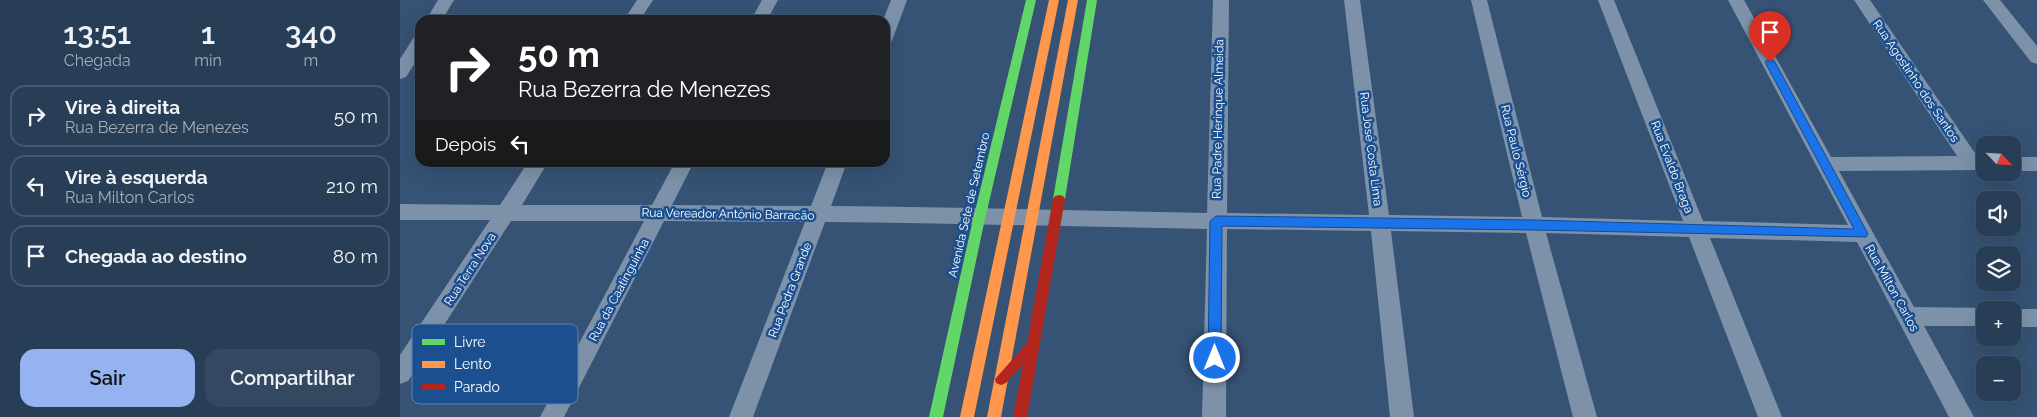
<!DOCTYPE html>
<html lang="pt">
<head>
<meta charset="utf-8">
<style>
  :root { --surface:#283e57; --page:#344961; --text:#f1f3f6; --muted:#a5aeba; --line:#44576d; --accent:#95b2f1 }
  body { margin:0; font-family:Raleway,sans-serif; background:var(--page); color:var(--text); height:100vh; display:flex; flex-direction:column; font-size:19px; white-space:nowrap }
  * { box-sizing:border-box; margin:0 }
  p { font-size:16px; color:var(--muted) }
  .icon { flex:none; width:28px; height:28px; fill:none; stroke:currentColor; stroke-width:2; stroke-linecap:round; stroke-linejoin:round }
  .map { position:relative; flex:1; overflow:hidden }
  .details { display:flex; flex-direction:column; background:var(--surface); width:400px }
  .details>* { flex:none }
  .hud { position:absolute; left:15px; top:15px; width:475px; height:152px; border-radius:15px; box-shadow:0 5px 20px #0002,0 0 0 1px var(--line); background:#202124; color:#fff; overflow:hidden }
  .needle { width:32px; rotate:115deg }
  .buttons { position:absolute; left:1576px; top:136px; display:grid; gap:10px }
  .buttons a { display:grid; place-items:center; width:45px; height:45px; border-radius:10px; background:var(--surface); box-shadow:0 5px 20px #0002,0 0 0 1px var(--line); font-size:25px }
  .pin { position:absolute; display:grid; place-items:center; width:42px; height:42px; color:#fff; margin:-51px -21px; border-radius:50% 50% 50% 0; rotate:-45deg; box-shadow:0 0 5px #0007 }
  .pin .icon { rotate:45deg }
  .me { position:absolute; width:55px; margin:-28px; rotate:0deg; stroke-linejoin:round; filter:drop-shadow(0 0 4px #0008) }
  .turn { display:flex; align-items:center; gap:18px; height:105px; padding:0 20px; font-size:22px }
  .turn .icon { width:65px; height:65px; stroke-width:2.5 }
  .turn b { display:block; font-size:35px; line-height:42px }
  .then { display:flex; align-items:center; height:48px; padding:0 20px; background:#0003; gap:10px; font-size:19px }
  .eta { display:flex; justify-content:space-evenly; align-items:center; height:85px; text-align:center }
  .eta b { font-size:30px; font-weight:600; line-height:35px }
  .cta { display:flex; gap:10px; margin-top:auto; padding:10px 20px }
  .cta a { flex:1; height:58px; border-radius:15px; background:var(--accent); color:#111; font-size:20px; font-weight:600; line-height:58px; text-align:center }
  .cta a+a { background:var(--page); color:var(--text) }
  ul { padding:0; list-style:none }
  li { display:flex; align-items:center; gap:15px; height:62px; margin:0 10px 8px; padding:0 10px; border:2px solid var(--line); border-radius:15px }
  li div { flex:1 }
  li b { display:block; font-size:19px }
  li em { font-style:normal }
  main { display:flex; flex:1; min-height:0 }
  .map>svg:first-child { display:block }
</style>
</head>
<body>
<main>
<section class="details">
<div class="eta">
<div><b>13:51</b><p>Chegada</p></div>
<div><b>1</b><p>min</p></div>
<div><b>340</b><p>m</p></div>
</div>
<ul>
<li><svg class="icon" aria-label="right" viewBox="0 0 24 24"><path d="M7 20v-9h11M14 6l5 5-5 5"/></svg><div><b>Vire à direita</b><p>Rua Bezerra de Menezes</p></div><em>50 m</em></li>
<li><svg class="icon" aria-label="left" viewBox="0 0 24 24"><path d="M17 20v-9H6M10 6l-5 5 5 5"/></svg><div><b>Vire à esquerda</b><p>Rua Milton Carlos</p></div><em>210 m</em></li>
<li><svg class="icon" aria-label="arrive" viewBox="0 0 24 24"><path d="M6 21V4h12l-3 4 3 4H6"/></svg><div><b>Chegada ao destino</b></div><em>80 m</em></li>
</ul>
<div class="cta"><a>Sair</a><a>Compartilhar</a></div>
</section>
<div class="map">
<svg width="1637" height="417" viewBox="0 0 1637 417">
  <rect width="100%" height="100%" fill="#365274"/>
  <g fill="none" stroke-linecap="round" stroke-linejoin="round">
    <g fill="#7d92a8" fill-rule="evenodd">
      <path d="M38,0h16l-12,20h-16z"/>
      <path d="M237,0h16l-13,20h-16z"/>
      <path d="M362,0h16l-11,20h-16z"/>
      <path d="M491,0h16l-14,38 -2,4 -6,2v-24h-2z"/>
      <path d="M813,0h16l-2,213 142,2 -25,-215h16l29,215 133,2 -51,-217h16l55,217 141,4 -85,-221h16l89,221 145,4 -120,-225h16l87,157 126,-1 -103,-156h16l107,156h8v14l-146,1 75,136 71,1 7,2h-7v16h-61l50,91h-25l-92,-175 -147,-4 72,179h-24l-69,-180 -143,-4 51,184h-24l-47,-184 -135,-2 23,186h-24l-19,-186 -144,-2 -1,188h-24l5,-188c-127,-2 -254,-6 -382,-7l-72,195h-24l76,-195 -141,-1 -100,196h-24l104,-196h-133l-103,160 -8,3v-29l90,-135h-90v-16l100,1 28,-43h20l-26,43h130l23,-43h19l-22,43 139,1 17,-44h19l-16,44c126,1 251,5 376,7z"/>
      <path d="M1583,0h17l37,46v18l-6,-2z"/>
      <path d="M20,35v20l-14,22 -6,2v-20l14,-22z"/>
      <rect x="1612" y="157" width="25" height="14"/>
      <path d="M1612,309h25v18h-25v-17h-4z"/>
    </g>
    <g fill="#63d668" fill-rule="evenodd">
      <path d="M626,0h10l-53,228 -40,189h-14l42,-189z"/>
      <path d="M687,0h10l-32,199 -2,3h-8l-2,-3z"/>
    </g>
    <g fill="#ff974d" fill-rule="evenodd">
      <path d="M649,0h10l-85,417h-14z"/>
      <path d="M668,0h10l-77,417h-14z"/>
    </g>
    <path fill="#b3261e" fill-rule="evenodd" d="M659,195l4,1 2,3 -38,218h-14l10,-53 -17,19 -5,2 -5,-2 -1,-4 32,-36 26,-144 2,-3z"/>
  </g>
  <path fill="#1a73e8" stroke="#114b97" d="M1370,58l5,4 91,168 2,4 -2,3 -332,-7 -312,-4 -1,132 -2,4 -4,2 -5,-2 -2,-4 2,-137 6,-5 318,4 320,9 -89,-167z"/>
  <g text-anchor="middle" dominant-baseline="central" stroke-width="5" stroke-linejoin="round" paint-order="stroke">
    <g font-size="12" fill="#fff" stroke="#1b4f8f">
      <text transform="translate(1516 81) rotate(56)">Rua Agostinho dos Santos</text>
      <text transform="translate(818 119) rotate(-89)">Rua Padre Herinque Almeida</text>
      <text transform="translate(971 149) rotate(83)">Rua José Costa Lima</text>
      <text transform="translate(1116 151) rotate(76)">Rua Paulo Sérgio</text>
      <text transform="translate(1272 167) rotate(69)">Rua Evaldo Braga</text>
      <text transform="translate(569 205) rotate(-77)">Avenida Sete de Setembro</text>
      <text transform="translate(328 214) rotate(1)">Rua Vereador Antônio Barracão</text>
      <text transform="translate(70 269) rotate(-57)">Rua Terra Nova</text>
      <text transform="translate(1492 288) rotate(61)">Rua Milton Carlos</text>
      <text transform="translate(219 290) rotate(-62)">Rua da Caatinguinha</text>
      <text transform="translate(390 290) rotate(-69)">Rua Pedra Grande</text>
    </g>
  </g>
  <rect x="12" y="324" width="166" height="80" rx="8" fill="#1b4f8f" stroke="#5f84b1" stroke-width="1"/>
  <rect x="22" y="339" width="23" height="6" fill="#63d668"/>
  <rect x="22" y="361" width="23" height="7" fill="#ff974d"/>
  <rect x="22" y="384" width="23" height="6" fill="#b3261e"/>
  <g font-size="14" fill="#fff">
    <text x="54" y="347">Livre</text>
    <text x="54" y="369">Lento</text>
    <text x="54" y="392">Parado</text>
  </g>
</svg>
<div class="buttons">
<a><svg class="needle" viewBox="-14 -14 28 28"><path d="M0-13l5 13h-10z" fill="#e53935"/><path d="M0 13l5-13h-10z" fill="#a5aeba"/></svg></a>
<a><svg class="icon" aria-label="sound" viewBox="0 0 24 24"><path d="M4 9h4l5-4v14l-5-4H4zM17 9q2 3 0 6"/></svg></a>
<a><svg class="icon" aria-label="layers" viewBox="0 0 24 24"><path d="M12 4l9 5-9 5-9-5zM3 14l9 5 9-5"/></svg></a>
<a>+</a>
<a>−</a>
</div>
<div class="pin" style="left:1370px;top:62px;background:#d93025"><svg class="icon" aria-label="arrive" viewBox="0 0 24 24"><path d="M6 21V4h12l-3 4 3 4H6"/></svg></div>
<svg class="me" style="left:815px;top:358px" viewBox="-20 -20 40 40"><circle r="17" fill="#1a73e8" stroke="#fff" stroke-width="3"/><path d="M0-11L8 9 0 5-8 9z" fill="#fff"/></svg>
<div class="hud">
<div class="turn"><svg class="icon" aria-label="right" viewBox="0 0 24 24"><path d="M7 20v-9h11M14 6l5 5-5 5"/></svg><div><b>50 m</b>Rua Bezerra de Menezes</div></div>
<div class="then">Depois<svg class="icon" aria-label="left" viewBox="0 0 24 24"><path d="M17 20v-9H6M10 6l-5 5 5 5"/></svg></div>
</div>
</div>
</main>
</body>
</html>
